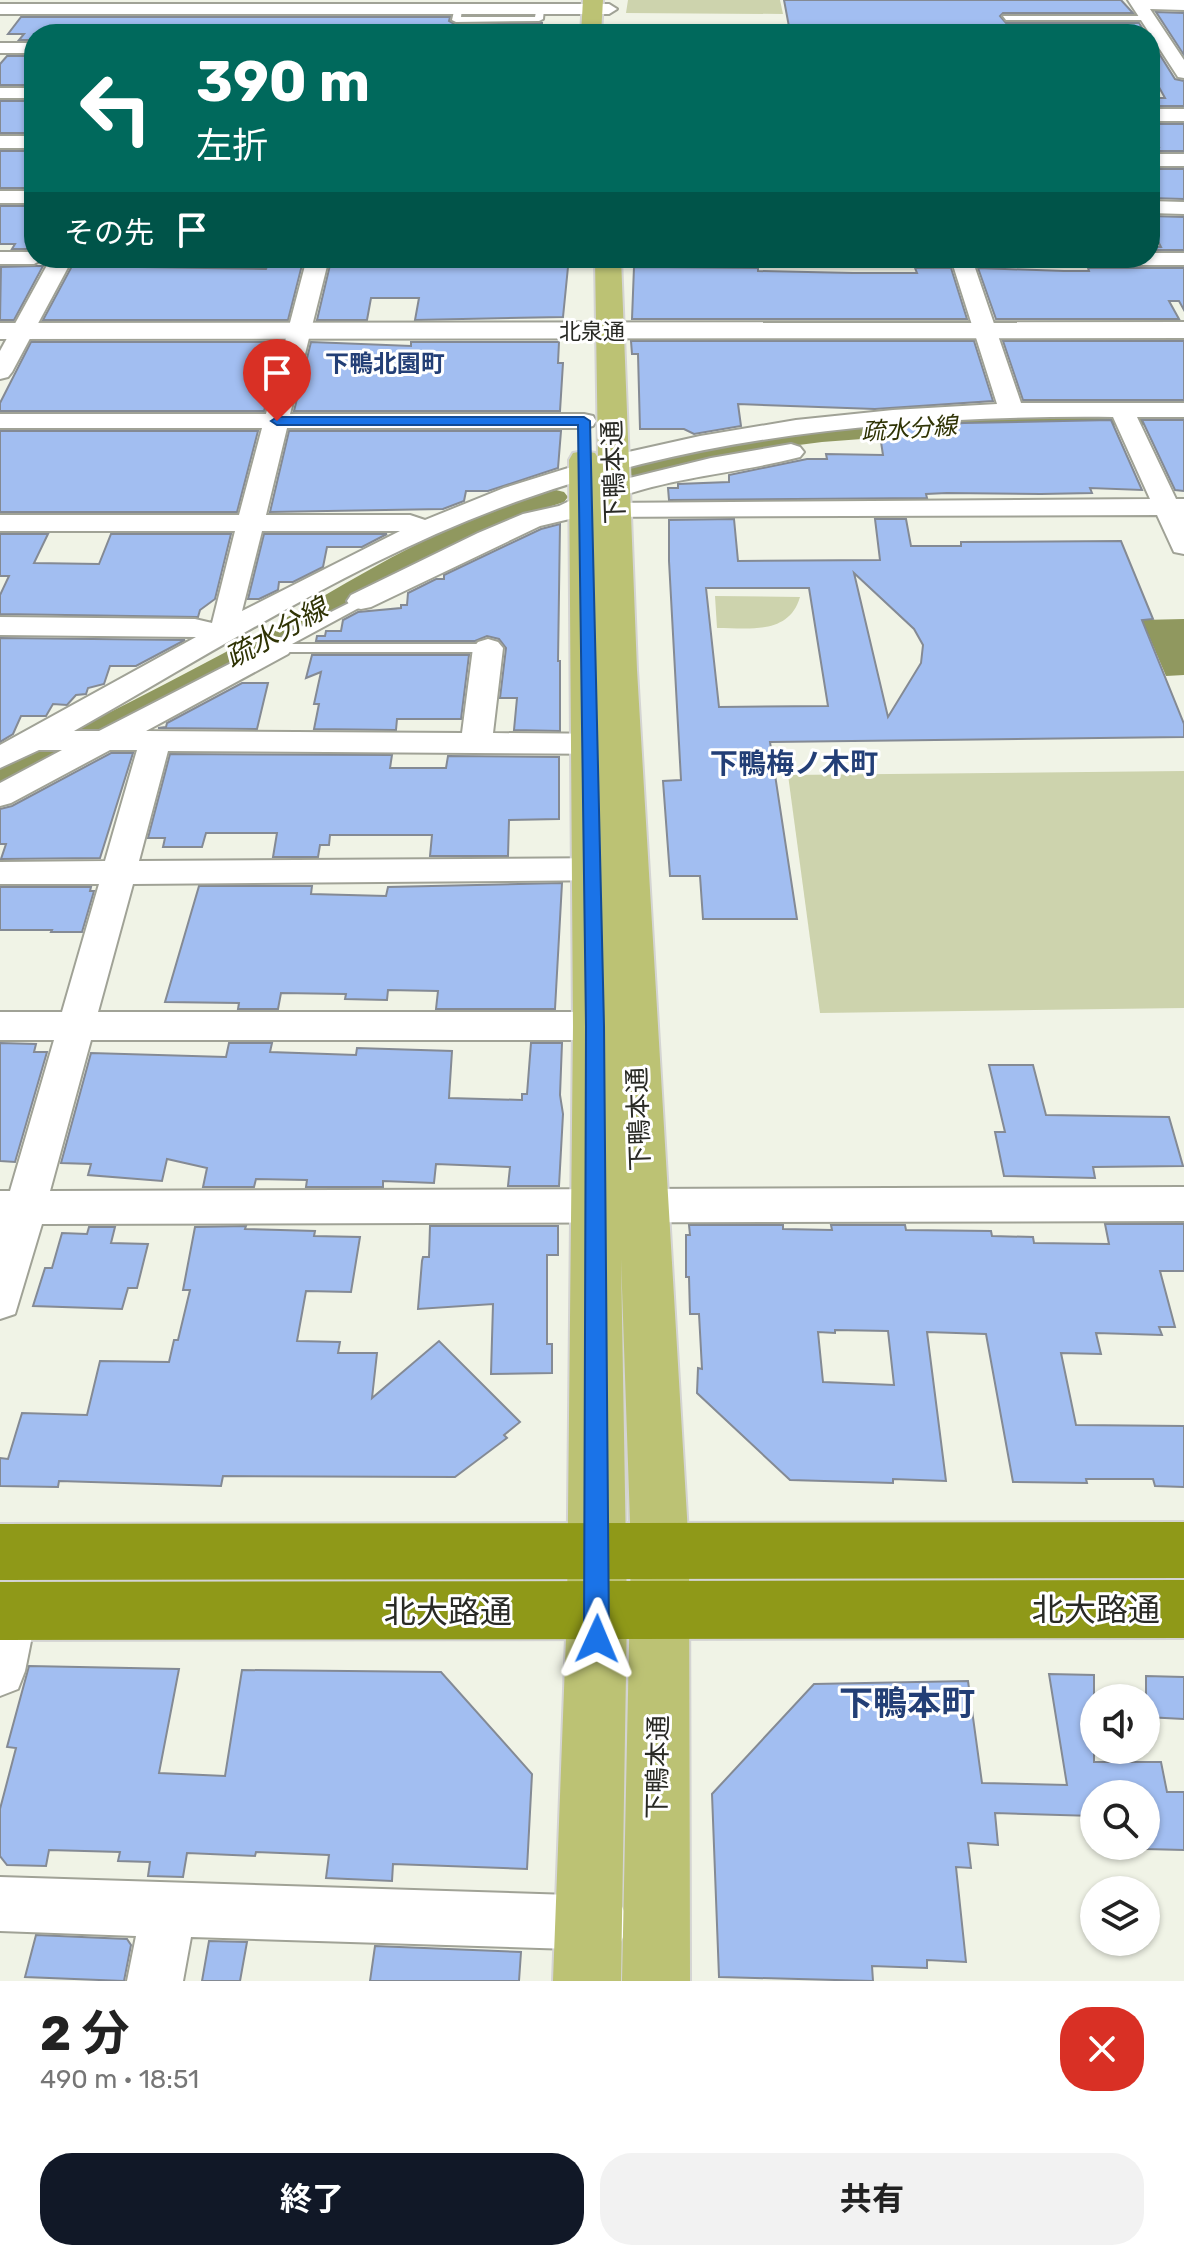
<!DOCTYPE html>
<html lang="ja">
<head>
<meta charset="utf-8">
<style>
  :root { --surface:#fff; --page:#f2f2f2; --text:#222; --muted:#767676; --accent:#111827 }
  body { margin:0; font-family:Rubik,"Noto Sans JP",sans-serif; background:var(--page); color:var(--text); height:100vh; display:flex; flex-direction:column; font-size:30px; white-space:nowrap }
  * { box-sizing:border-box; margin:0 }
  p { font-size:26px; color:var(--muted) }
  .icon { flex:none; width:44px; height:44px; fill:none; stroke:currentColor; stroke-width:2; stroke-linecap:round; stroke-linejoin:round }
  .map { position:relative; height:1981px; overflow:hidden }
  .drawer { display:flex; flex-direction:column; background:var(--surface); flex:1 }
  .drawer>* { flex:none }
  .top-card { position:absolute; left:24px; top:24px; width:1136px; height:244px; border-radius:32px; box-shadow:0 2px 6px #0004; background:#00695c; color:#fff; overflow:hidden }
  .controls { position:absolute; left:1080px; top:1684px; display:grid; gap:16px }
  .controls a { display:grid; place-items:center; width:80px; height:80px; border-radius:50%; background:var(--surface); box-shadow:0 2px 6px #0004; font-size:40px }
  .pin { position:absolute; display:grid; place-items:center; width:68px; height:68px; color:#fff; margin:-82px -34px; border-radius:50% 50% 50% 0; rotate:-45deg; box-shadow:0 0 8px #0007 }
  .pin .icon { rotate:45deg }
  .me { position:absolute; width:88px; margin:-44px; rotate:1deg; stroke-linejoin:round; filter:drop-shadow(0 0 6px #0008) }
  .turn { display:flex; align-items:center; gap:28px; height:168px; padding:0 40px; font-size:36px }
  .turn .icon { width:104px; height:104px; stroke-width:2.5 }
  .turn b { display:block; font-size:56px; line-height:68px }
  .then { display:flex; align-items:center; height:76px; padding:0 40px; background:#0003; gap:16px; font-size:30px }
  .round { display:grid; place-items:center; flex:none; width:84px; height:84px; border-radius:32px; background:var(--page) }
  .summary { display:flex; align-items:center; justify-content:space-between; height:136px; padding:0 40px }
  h1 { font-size:48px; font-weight:700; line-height:60px }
  .action { display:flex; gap:16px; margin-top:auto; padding:16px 40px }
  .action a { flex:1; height:92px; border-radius:32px; background:var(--accent); color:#fff; font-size:32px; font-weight:700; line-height:92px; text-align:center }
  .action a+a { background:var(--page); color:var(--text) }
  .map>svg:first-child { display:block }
</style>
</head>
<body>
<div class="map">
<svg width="1184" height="1981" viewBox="0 0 1184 1981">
  <rect width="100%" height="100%" fill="#f0f3e6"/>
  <g fill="#cdd3ad">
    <path d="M628,0h152l3,14 -157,-1z"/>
    <path d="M715,596l85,1c-11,38 -50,31 -83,31z"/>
    <path d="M1184,771v237l-364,5 -32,-238z"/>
  </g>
  <path fill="#90985f" d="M1184,619v56l-18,1 -24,-56z"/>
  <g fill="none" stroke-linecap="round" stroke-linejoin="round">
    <g fill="#90985f" fill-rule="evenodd">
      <path d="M1184,411v14l-150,1 -212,16 -94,12 -91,23 -8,-2 -3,-5 3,-5c86,-25 174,-35 264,-42 97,-9 194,-13 291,-12z"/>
      <path d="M556,490l8,2 4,5 -4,5 -46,15 -94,41 -149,87 -275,144v-21c87,-45 175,-87 260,-135 95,-54 188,-116 296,-143z"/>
    </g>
  </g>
  <g fill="#a2bef1" stroke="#848a94" stroke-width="2" fill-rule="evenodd">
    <path d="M784,0h337l12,13h-130l-3,3 6,7h133l7,11h-44l-5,-8h-102l4,8 -209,-2z"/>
    <path d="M1156,12l28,1v42z"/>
    <path d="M21,17h429l-1,4 7,4 86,-2v4h-22l-1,7h-485v6h-15l5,-6h-16z"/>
    <path d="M1150,39l25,40 9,2v25h-34v-8h15l-15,-27z"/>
    <path d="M7,56h27v29h-34v-21z"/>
    <rect x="0" y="101" width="34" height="32"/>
    <path d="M1150,124h34v27h-34v-4h9z"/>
    <rect x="0" y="151" width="34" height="37"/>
    <path d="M1150,169h34v30l-34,-1z"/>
    <path d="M0,206h34v43h-22l3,-5h-15z"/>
    <path d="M1150,216l34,1v33h-30l-2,-3h9l-11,-21z"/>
    <path d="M268,264l34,1 -14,55h-245l29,-54 194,3z"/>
    <path d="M330,265l238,2 -5,50 -148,3 4,-22h-48l-4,22h-50z"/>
    <path d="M37,266h6l-29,54h-14l1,-53z"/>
    <path d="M634,267l124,1v3l95,2h64l-2,-5h36l16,51h-335z"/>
    <path d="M978,268l86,3h25l-1,-3h96v42l-5,-9h-10l10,18h-183z"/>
    <path d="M631,341h343l19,60 -118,8 -137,-5 3,22 -47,8 -10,-5h-44l-2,-75h-6z"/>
    <path d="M1003,341h181v59h-161z"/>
    <path d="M31,342h251l-18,69h-264v-8z"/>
    <path d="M311,342l100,4v-4h148l-1,21h5l-3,48h-266z"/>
    <path d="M1111,420l31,70 -52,-2 2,5 -51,1 -94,-1 -21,1 1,4 -258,2 -1,-12h10v-4l51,-2v-7l78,-16h20l-1,-5 57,1 -4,-26 85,-6z"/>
    <path d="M1142,420h42v71l-9,-1z"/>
    <path d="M0,431h258l-21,81h-237z"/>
    <path d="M289,431h272l-3,37 -70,23h-22l-2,10 -21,8 -173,3z"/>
    <path d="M734,519l4,42 142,-1 -5,-41h31l5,27h50v-4l160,-1 32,78 -11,1 42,104v13l-414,5 27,177h-94l-3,-43h-30l-7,-95 18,-1 -12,-219v-41zM854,573l60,56 9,16 -2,18 -33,54zM706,588h103l19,118 -109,1z"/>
    <path d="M560,524l-2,137h2v70l-46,-1 3,-32h-17l6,-50 -7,-9 -12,-3 -12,5h-159l1,-5h8l1,-5h15l2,-11 15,-8 43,-4v-3h6l1,-12 28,-14h8v-4l97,-46z"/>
    <path d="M0,534h48l-14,29 65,1 12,-30h120l-16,65 -15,11 -2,7 -198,-3v-19l9,-19h-9z"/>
    <path d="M264,534h123l-25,13h-35l-4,20 -30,15h-14l-1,8 -19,9h-11z"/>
    <path d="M0,638l185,2 -49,26h-26l-6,18 -16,4 -2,6 -10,1 -9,10 -14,-1 -7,12h-25l-8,18 -13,8z"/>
    <path d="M312,655h157l-8,64h-64l-1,11 -82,-1 5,-25h-5l7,-32 -15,6z"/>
    <path d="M242,683h26l-11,46 -99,-1 8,-1 1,-4z"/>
    <path d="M111,753h22l-33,105 -99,1 5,-15h-6v-35l12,-3z"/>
    <path d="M170,754l222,1 -2,13h56l2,-12 111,1v62l-50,1 -1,36h-78l2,-21h-102l-1,10h-9l-2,12h-45l4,-24h-71l-4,14h-39l2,-9h-17z"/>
    <path d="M562,883l-7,126h-119l2,-18 -50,-1 -1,10 -42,-1 1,-5 -65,-1 -3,16h-40l1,-6 -74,-1 34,-116h113l-1,8 75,2 2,-9z"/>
    <path d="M0,887h91l-1,4h4l-12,41h-31l1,-2h-52z"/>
    <path d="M0,1043l36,1 -2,8h13l-32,110 -15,-1z"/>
    <path d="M229,1043h43l-2,9 86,3 1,-7 95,3 -3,47 73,2v-6h5l4,-51h31l-2,52 3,19 -4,72h-51l2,-19 -74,-3 -2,19 -51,-2v6h-77l1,-7 -51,-1 -2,8h-51l4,-19 -40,-9 -5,22 -74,-6 3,-11 -30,-1 30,-110 135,4z"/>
    <path d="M989,1065h44l13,50 123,2 14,49 -90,1 2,11 -91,-2 -9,-44h10z"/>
    <path d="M1105,1224h79v47h-24l15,56h-16l3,8 -66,-2 5,21 -40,-1 15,72 108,1v61l-29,-1 -2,-7h-67l1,4 -74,-1 -27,-148 -59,-2 19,149 -53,-2v4l-103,-3 -93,-87 1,-25 4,1 -3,-55h-9l-1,-37h-3v-42h4l-1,-10h94v4l49,1 -1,-5h74l1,5 85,1 1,5 41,1 1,6 75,1zM835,1330l53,1 6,54 -71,-3 -5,-50 17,1z"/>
    <path d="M246,1226l-1,3 70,2 -1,5 46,1 -9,55 -45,-1 -9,50 43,1 -2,11h39l-5,45 67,-57 81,81 -16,13 3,3 -52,39 -232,-1 -2,10 -162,-5 -1,6 -58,-1v-28l8,1 14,-46 65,2 13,-54 69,1 5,-22h4l12,-50h-7l12,-63z"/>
    <path d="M430,1226h128v29h-11v89h5v29l-61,1 2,-70 -75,5 4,-48 1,-4h6z"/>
    <path d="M89,1227h26l-4,16 37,1 -11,44h-9l-6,21 -89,-3 12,-38h7l10,-35 25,1z"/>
    <path d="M29,1666l150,3 -20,104 66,3 17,-106 199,2 91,102 -5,95 -134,-5 -1,17 -66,-3 3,-23 -73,-3 -1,4 -68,-3 -4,24 -35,-1 2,-14 -32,-1 2,-9 -71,-2 -3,16 -39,-1 -7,-9v-47l16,-61 -9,-1z"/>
    <path d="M1049,1674l45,1v87h67l6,30h17v58l-38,-1v-55h-52v22l-99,-3 3,32 -30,-2 3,25 -15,-1 10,95 -39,-2v8l-55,-2 1,15 -154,-4 -7,-183 102,-110 154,-3 14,102 85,2z"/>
    <path d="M1146,1676l38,1v42l-38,-2z"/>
    <path d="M36,1935l91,4 4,6 -7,36 -99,-4z"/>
    <path d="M209,1941l38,1 -7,39h-38z"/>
    <path d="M375,1946l146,6 -2,29h-149z"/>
  </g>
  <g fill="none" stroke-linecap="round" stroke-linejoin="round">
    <g stroke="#a0a296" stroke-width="4">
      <g id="lane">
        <path d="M455,7l7,2 -1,8h74l2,-10 7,2 -1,10 -4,2 -83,1 -4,-2z"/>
        <path d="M1003,16h145l4,2 -4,2h-142z"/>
        <path d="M361,597l5,1v6l-74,40h196l7,4 -7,4h-210l-7,-4 14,-13z"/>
      </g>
    </g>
    <g stroke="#a0a296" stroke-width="4">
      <g id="street">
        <path d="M1128,0h56v10l-34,-1 34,51v18l-6,-1z"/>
        <path d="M0,4h609l8,5 -8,5h-609z"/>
        <rect x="0" y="43" width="34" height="10"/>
        <rect x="0" y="88" width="34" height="10"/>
        <rect x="1150" y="109" width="34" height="12"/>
        <rect x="0" y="136" width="34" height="12"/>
        <rect x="1150" y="154" width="34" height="12"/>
        <rect x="0" y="191" width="34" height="12"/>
        <path d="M1150,201l34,1v12l-34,-1z"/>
        <path d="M0,252h34v6h11l-11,6h-34z"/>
        <path d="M1150,253h34v12h-210l47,138h163v14h-47l39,82h8v55l-10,-2 -17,-37 -579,2 -38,9 -169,81 -10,2 -10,-2 -4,-6 4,-6 127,-62 45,-19 36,-8 46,-22 106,-26 80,-14 9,3 4,5 -4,5c-65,17 -135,20 -197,46l547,-4 -37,-82c-198,-2 -402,16 -589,82 -159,56 -304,149 -450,232h25l179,-92 10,3 5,6 -5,6 -142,77 316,2 11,-85 5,-6 10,-3 10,3 5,6 -10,85 128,1 11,3 5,7 -5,7 -11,3 -453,-3 -29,110 481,-3 12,3 5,8 -5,8 -12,3 -487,4 -35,128h524l13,4 5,10 -5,10 -13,4h-531l-41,151 1134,-4v34l-1142,3 -27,90 -15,5v-128h10l44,-151h-54v-28h62l37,-128h-99v-22l105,-1 32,-111h-27l-99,53 -11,3v-23l62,-33h-23l-39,18v-23l196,-108 -196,-2v-18l195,2 17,4 23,-92h-235v-16h239l23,-87h-262v-14h266l41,-156h22l-39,156h294l9,2 3,5 -3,5 -9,2h-297l-21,87h144l15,5 79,-32 93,-29 103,-23 96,-16 97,-10 104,-6 -44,-139 -538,-1 -11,-6h746zM262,531h138l-158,80z"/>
        <path d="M51,258h22l-61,114 -4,5 -8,2v-28z"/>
        <path d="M13,1587l17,7 7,17 -12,60 -7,18 -18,7v-104z"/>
        <path d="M0,1877l602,19 19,8 8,19 -8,19 -19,8 -411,-13 -8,44h-56l9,-45 -136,-5z"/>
      </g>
    </g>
    <g stroke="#a0a296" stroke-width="4">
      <path id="secondary" d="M1184,322v16l-1184,1v-16z"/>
    </g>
    <g stroke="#d4d4d3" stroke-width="4">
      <g id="primary">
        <path d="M583,0h20l-2,34h-20z"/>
        <path d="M595,258h26l16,412 52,881 1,430h-68l9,-430 -10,-292 6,352 -6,370h-68l14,-370 6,-585 -4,-566 4,-7 11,-2 11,2 3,5z"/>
      </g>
    </g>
    <g stroke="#d4d4d3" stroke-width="4">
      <g id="highway">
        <path d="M1184,1522v56l-1184,2v-56z"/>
        <path d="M1184,1580v58l-1184,2v-58z"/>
      </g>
    </g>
    <use href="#lane" fill="#fff" fill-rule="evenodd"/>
    <use href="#street" fill="#fff" fill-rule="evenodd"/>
    <use href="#secondary" fill="#fff" fill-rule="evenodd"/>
    <use href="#primary" fill="#bcc274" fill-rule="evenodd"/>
    <use href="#highway" fill="#8f9918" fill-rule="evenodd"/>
  </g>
  <path fill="#1a73e8" stroke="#114b97" stroke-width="2" d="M584,417l6,4 14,605 5,613 -4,9 -8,4 -9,-4 -4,-9 2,-613 -8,-601h-301l-6,-4 6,-4z"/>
  <g text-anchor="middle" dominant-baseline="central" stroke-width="6" stroke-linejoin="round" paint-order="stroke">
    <g font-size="22" fill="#292a25" stroke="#fff">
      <text x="592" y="331">北泉通</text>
    </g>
    <g font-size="24" font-weight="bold" fill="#233f76" stroke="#fff">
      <text x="385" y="364">下鴨北園町</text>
    </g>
    <g font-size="24" font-style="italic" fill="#2f3304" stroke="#fff">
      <text transform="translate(909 429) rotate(-4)">疏水分線</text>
    </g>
    <g font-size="26" fill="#292a25" stroke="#fff">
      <text transform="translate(614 472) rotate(-92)">下鴨本通</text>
      <text transform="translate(639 1119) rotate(-92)">下鴨本通</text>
      <text transform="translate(658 1767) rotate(-89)">下鴨本通</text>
    </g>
    <g font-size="28" font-style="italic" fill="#2f3304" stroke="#fff">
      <text transform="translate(276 633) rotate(-29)">疏水分線</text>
    </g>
    <g font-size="28" font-weight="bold" fill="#233f76" stroke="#fff">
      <text x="794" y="763">下鴨梅ノ木町</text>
    </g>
    <g font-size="32" fill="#292a25" stroke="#fff">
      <text x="1096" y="1610">北大路通</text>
      <text x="448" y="1612">北大路通</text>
    </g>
    <g font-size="34" font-weight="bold" fill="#233f76" stroke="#fff">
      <text x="907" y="1703">下鴨本町</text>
    </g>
  </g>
</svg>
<div class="controls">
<a><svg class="icon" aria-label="sound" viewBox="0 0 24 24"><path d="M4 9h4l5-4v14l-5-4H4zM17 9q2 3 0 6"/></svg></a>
<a><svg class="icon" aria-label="search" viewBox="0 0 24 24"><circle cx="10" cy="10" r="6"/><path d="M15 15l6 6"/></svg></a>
<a><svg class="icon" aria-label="layers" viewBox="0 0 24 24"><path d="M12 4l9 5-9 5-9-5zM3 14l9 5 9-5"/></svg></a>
</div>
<div class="pin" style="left:277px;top:421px;background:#d93025"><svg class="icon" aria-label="arrive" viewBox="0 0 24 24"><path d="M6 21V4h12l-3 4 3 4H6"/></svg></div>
<svg class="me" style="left:597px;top:1639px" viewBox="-20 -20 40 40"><path d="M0-17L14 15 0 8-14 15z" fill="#1a73e8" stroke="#fff" stroke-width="4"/></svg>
<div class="top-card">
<div class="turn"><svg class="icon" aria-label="left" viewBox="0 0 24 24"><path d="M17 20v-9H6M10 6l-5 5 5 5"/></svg><div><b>390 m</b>左折</div></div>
<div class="then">その先<svg class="icon" aria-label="arrive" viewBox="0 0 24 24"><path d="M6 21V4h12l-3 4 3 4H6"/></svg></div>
</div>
</div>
<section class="drawer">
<div class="summary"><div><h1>2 分</h1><p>490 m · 18:51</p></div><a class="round" style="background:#d93025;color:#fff"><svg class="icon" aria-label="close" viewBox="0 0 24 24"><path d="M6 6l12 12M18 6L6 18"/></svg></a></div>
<div class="action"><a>終了</a><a>共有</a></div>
</section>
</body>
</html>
